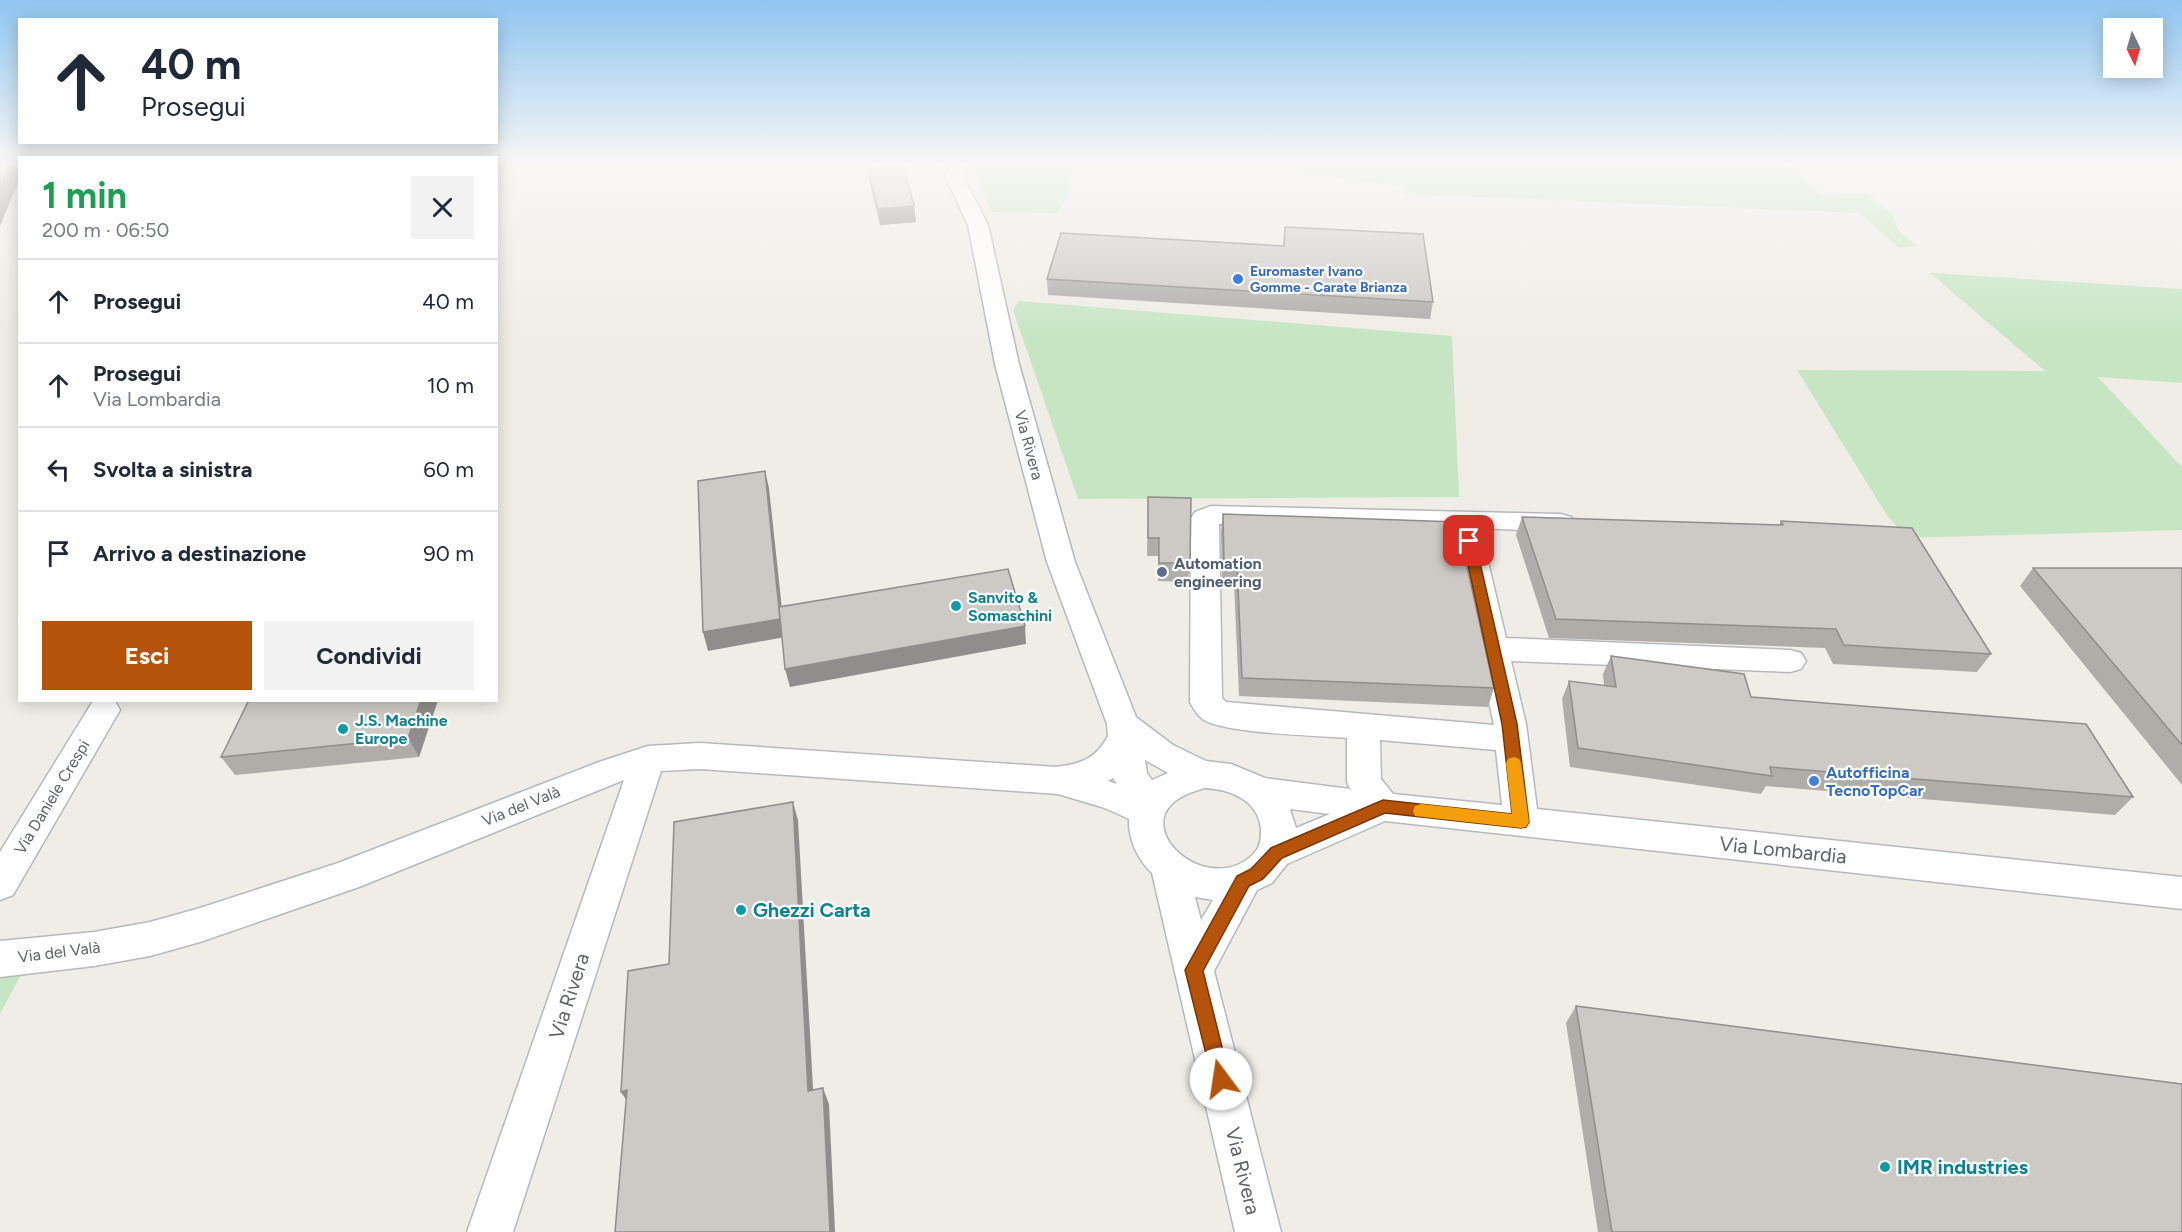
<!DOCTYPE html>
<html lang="it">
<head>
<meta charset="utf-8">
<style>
  :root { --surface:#fff; --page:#f2f2f3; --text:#1f2937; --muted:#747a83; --line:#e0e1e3; --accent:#b45309 }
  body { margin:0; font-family:Figtree,sans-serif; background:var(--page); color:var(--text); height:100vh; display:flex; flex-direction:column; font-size:22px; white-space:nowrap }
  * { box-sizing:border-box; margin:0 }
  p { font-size:20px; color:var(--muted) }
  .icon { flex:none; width:33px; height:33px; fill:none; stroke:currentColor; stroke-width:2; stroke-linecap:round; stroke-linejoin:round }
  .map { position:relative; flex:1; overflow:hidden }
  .panel { position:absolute; left:18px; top:156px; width:480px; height:546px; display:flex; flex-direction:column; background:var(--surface); border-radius:0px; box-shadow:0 3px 15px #0003 }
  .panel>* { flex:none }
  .top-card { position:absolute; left:18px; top:18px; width:480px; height:126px; border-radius:0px; box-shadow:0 3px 15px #0003; background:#fff; color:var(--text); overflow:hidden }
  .needle { width:39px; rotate:175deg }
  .tools { position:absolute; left:2103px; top:18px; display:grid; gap:12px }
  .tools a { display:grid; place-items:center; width:60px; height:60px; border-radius:0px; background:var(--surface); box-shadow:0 3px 15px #0003; font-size:30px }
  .pin { position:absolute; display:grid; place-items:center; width:51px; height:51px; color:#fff; margin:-26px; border-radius:12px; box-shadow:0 3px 9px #0006 }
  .me { position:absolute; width:66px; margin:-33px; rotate:346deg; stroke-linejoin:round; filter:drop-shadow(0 0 4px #0008) }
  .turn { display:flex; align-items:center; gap:21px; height:126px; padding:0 24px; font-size:27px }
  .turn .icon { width:78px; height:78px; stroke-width:2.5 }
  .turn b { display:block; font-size:42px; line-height:51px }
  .round { display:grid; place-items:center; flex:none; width:63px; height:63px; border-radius:0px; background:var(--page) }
  .headline { display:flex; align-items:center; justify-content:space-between; height:102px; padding:0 24px }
  h1 { font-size:36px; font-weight:700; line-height:45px; color:#1e9e55 }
  .primary-button { display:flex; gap:12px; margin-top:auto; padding:12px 24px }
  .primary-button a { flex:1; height:69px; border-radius:0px; background:var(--accent); color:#fff; font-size:24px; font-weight:700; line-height:69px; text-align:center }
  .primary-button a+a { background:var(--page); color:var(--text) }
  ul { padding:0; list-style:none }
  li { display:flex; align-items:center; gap:18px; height:84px; padding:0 24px; border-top:2px solid var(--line) }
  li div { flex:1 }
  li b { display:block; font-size:22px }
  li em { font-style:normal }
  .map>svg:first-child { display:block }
</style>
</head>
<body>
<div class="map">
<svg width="2182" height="1232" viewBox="0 0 2182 1232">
  <rect width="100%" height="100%" fill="#f0ede6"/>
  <g fill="#c6e6c3">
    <path d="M973,163h102l-7,32 -10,18 -66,-1z"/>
    <path d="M1215,163h573l33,32 46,-2 26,22 5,15 19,16 -18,2 -40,-35 -455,-19v-8z"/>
    <path d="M1930,273l252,16v94l-84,-6 84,90v63l-274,8 -20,-21 -91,-147 248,1z"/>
    <path d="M1019,301l433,35 7,161 -381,2 -65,-189z"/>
    <path d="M21,975l-21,39v-36z"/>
  </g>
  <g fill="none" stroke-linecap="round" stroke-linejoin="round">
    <g stroke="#b6b9bc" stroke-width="3">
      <g id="minor">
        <path d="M942,163h18l6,19 22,43 31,139 56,198 61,155 37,28 33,16 25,3 34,14 85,11 -3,-7v-44c-32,-3 -118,-4 -143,-18 -6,-4 -11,-12 -14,-18l1,-184 4,-6 16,-6 350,8 10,3 4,6 -4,6 -10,3 -81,-4 26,110 284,12 11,3 5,8 -5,8 -11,3 -279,-11 15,63 11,85 645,68v32l-797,-88 -98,43 -15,19 -15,7 -43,81 67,261h-46l-83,-359c-14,-13 -24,-34 -23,-54l-24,-11 -47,-14 -358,-25 -39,2 -148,461h-46l157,-452 -265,107 -159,55 -50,14 -56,10 -94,11v-36l94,-9 56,-10 50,-14 138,-45 261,-101 49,-16 52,-3 356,24c24,-3 40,-8 52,-31l-1,-12 -60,-162 -52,-198 -27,-139 -20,-43zM1219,524l233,4 42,197 -268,-23 -4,-4zM1380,740l116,10 6,55 -109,-11 -12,-15zM1145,760l23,13 -16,7 -5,-7zM1113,778l4,6 -9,-3zM1204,788c25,1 54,11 57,41 0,7 0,16 -5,22 -42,50 -127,-19 -78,-52 7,-5 18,-8 26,-11zM1290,809l40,5 -34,14zM1195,897l18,3 -12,20z"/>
        <path d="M93,701h22l5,9 -107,185 -13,5v-48z"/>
      </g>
    </g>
    <use href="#minor" fill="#fff" fill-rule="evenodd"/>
  </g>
  <g fill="#b0ada9">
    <path d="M868,170l46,36 2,16 -36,3 -10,-40z"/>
    <path d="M1285,227l148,75 -3,17 -382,-24 -1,-16 236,-33z"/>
    <path d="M1148,497l42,66 -2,19 -30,-1v-25h-11z"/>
    <path d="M1223,514l271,174 -6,19 -249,-11 -5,-113 -12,-1 -1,-50z"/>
    <path d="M1522,517l257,8 2,-4 210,133 -14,18 -144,-8 -8,-16 -276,-10 -33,-103z"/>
    <path d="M2033,568h149v217l-162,-199z"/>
    <path d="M1611,656l140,41 382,100 -18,18 -349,-29 -5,8 -191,-27 -8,-68 7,-18 35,5 -1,-12z"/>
    <path d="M249,700h189l-19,57 -184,18 -14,-18z"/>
    <path d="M1576,1006l606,226h-584l-32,-209z"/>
  </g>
  <g fill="#908d8a">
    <path d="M10,163h10v15l-20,48v-40z"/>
    <path d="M914,206l2,16 -36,3 -2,-16z"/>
    <path d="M765,471l4,17 16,149 -77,14 -5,-19z"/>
    <path d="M1025,626l1,18 -236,43 -5,-18z"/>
    <path d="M421,700h17l-19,57 -11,-19z"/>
    <path d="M793,802l5,18 16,286 -6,-15z"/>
    <path d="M823,1088l6,16 6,128h-5z"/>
    <path d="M627,1090l4,17 -10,-15z"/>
  </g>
  <g fill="#cdc9c5" stroke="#908d8a" stroke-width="1.5">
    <path d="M0,163h10l-10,23z"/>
    <path d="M903,166l11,40 -36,3 -10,-39z"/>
    <path d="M1285,227l138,7 10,68 -386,-23 14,-46 223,13z"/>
    <path d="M765,471l15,148 -77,13 -5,-151z"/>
    <path d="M1148,497l43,1 -1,65h-31v-25h-11z"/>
    <path d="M1223,514l234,8 37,166 -252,-10 -5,-114h-13z"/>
    <path d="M1522,517l261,8 -2,-4 131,7 79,126 -147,-9 -8,-16 -280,-10z"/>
    <path d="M2033,568h149v177z"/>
    <path d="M1008,569l17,57 -240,43 -6,-62z"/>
    <path d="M1611,656l133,18 7,23 335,27 47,73 -363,-30 2,9 -194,-28 -9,-67 47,6z"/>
    <path d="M249,700h172l-13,38 -187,19z"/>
    <path d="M793,802l15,289 15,-3 7,144h-215l12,-142 -6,2 7,-121 41,-7 5,-142z"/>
    <path d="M1576,1006l606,78v148h-570z"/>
  </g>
  <linearGradient id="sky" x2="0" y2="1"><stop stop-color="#8fc5f0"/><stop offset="0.49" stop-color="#f8f7f4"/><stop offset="1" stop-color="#f8f7f4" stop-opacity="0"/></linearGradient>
  <rect width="2182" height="335" fill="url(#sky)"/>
  <path fill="#b45309" stroke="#753606" stroke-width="1.5" d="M1469,537l6,4 42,183 12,98 -3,5 -5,1 -136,-15 -103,45 -19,21 -14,7 -46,85 27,108 -2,7 -7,3 -7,-3 -29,-116 52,-94 14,-7 20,-21 112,-48 129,14 -10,-90 -39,-183z"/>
  <path fill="#f59e0b" d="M1514,757l5,2 2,4 8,59 -3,5 -5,1 -106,-12 -2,-5 2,-5 6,-2 91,10 -6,-51 2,-4z"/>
  <g fill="#3f7fe0" stroke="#fff" stroke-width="2">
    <circle cx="1238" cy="279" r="6"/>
    <circle cx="1814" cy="781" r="6"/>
  </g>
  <circle fill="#5c6f8a" stroke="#fff" stroke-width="2" cx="1162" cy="572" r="6"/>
  <g fill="#0f9aa8" stroke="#fff" stroke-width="2">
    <circle cx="956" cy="606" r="6"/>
    <circle cx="343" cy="729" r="6"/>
    <circle cx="741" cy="910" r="6"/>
    <circle cx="1885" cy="1167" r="6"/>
  </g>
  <g text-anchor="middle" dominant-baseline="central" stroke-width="4.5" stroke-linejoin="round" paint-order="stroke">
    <g font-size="14" font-weight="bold" fill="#366cbe" stroke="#fff" text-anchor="start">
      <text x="1250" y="271">Euromaster Ivano<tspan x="1250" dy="16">Gomme - Carate Brianza</tspan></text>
    </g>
    <g font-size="16" fill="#5e6266" stroke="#fff">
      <text transform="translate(1029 445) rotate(75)">Via Rivera</text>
      <text transform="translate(52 797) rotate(-59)">Via Daniele Crespi</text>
      <text transform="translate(521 806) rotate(-22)">Via del Valà</text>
      <text transform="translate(59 952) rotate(-7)">Via del Valà</text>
    </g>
    <g font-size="16" font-weight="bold" fill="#4e5e75" stroke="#fff" text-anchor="start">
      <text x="1174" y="563">Automation<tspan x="1174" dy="18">engineering</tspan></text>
    </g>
    <g font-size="16" font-weight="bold" fill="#0d838f" stroke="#fff" text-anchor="start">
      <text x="968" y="597">Sanvito &amp;<tspan x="968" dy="18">Somaschini</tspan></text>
      <text x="355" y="720">J.S. Machine<tspan x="355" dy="18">Europe</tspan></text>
    </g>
    <g font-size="16" font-weight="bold" fill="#366cbe" stroke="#fff" text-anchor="start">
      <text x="1826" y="772">Autofficina<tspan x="1826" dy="18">TecnoTopCar</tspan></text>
    </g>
    <g font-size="20" fill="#5e6266" stroke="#fff">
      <text transform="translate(1783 850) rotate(6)">Via Lombardia</text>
      <text transform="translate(569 996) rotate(-72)">Via Rivera</text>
      <text transform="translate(1243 1171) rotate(76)">Via Rivera</text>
    </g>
    <g font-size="20" font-weight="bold" fill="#0d838f" stroke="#fff" text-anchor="start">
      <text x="753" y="910">Ghezzi Carta</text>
      <text x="1897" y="1167">IMR industries</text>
    </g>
  </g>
</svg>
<div class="tools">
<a><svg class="needle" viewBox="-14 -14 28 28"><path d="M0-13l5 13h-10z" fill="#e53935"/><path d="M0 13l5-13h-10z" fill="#747a83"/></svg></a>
</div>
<div class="pin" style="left:1469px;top:541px;background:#d93025"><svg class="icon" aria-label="arrive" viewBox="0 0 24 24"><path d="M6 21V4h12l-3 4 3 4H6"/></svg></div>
<svg class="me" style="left:1221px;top:1079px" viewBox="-20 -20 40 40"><circle r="19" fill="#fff"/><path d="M0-13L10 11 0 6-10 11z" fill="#b45309"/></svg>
<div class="top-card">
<div class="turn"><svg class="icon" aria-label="ahead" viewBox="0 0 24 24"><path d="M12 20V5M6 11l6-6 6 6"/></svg><div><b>40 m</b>Prosegui</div></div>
</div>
<section class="panel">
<div class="headline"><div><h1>1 min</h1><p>200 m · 06:50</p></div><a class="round"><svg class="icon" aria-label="close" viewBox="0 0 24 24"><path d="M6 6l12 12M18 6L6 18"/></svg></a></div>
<ul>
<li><svg class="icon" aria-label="ahead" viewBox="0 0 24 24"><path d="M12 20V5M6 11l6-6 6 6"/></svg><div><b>Prosegui</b></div><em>40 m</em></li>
<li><svg class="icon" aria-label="ahead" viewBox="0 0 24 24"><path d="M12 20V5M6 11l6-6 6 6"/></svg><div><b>Prosegui</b><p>Via Lombardia</p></div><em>10 m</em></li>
<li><svg class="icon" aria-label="left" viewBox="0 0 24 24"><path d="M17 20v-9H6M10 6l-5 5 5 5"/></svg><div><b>Svolta a sinistra</b></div><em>60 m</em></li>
<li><svg class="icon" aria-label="arrive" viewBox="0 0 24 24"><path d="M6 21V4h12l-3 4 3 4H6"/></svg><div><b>Arrivo a destinazione</b></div><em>90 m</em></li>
</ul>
<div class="primary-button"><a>Esci</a><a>Condividi</a></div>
</section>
</div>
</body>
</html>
